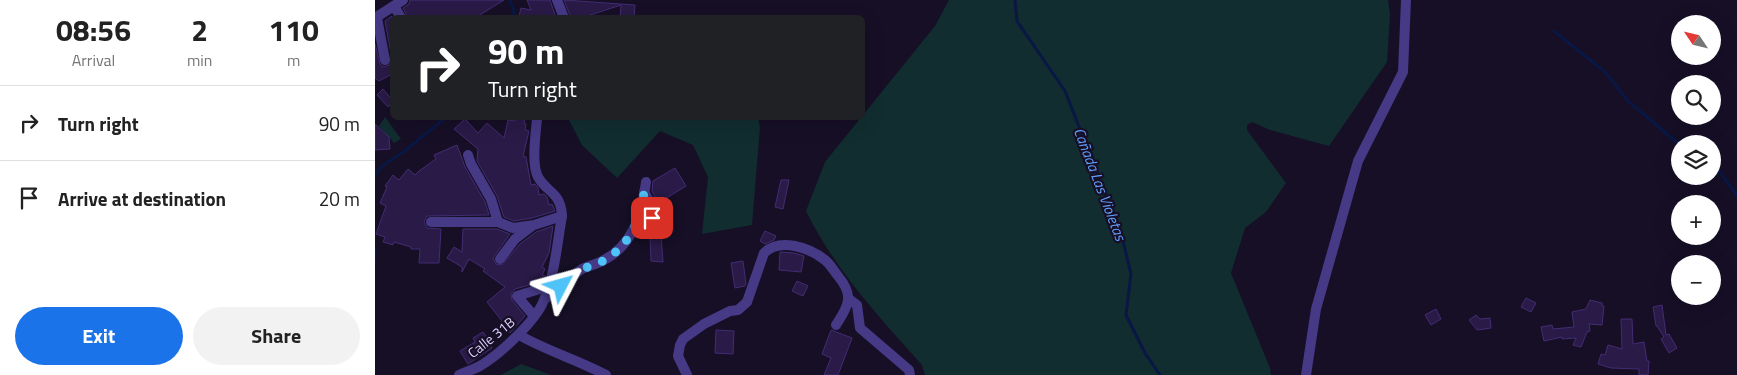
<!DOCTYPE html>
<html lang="en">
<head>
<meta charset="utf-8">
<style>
  :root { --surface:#fff; --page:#f2f2f2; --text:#222; --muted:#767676; --line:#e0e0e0; --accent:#1a73e8 }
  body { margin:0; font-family:"Titillium Web",sans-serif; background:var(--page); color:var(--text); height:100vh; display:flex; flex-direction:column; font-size:19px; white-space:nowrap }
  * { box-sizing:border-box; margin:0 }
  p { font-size:16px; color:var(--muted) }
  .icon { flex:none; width:28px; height:28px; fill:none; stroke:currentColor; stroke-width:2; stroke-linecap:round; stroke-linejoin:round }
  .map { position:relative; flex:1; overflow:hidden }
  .panel { display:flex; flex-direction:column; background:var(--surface); width:375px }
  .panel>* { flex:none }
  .top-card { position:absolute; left:15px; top:15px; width:475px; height:105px; border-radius:8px; box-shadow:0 5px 20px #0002; background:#202124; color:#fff; overflow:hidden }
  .needle { width:32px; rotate:305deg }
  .fabs { position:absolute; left:1296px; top:15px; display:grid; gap:10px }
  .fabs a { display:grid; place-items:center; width:50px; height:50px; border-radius:50%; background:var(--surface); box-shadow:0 5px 20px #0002; font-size:25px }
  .pin { position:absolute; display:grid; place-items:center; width:42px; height:42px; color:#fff; margin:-21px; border-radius:10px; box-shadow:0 2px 8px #0006 }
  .me { position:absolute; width:55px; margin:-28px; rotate:51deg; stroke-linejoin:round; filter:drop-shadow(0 0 4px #0008) }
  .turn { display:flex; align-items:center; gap:18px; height:105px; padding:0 15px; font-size:22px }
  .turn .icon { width:65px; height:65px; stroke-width:2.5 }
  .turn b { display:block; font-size:35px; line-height:42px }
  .eta { display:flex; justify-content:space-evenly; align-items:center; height:85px; text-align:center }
  .eta b { font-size:30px; font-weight:700; line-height:35px }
  .button { display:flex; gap:10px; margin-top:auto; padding:10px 15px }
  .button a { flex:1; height:58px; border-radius:30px; background:var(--accent); color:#fff; font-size:20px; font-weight:700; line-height:58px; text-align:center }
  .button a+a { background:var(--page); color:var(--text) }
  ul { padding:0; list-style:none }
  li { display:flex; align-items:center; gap:15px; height:75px; padding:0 15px; border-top:1px solid var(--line) }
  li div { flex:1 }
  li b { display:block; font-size:19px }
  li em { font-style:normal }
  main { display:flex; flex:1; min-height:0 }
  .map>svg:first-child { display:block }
</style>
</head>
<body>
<main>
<section class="panel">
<div class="eta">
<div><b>08:56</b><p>Arrival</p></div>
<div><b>2</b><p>min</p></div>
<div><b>110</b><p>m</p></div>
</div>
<ul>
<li><svg class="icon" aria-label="right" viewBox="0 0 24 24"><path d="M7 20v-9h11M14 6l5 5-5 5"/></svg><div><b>Turn right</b></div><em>90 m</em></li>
<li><svg class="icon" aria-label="arrive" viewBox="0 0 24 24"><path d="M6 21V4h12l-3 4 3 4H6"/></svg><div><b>Arrive at destination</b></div><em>20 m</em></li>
</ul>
<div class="button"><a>Exit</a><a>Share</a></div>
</section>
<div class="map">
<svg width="1362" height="375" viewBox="0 0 1362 375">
  <rect width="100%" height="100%" fill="#160f26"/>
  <g fill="#112d30">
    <path d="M574,0h439l2,15 -3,47 -58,84 -59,-16 -18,-8 -5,3v5l39,53 -20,29 -21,16 -14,45 39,95 1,7h-346l-3,-10c-43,-48 -87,-95 -116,-154l19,-49 110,-136z"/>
    <path d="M10,117l16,22 -7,4 -15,-17z"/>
    <path d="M193,118h190l2,9 -8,98 -50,9 6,-57 -15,-32 -33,-14 -43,47 -35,-33z"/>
    <path d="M146,364l30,11h-50z"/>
  </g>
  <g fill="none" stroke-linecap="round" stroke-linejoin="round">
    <g stroke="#091744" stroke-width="3">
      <path d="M135,0l4,12 -1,6"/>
      <path d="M640,0l2,21 48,70 56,142 10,41 -5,41 19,38 15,22"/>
      <path d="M1179,31l51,41 23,29 52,44"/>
      <path d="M1338,163l24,32"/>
      <path d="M0,176l7,-10 23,-15 40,-33"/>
      <path d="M0,250v10"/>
    </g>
  </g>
  <g fill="#291a47" stroke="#432c74">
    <path d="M35,0h94l-29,18h-67l-5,-10 6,-4z"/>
    <path d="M152,0h23l6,18 -37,-2 2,-8 10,2z"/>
    <path d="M189,0l71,5 -1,13h-14l1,-13 -31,10 1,3h-20z"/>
    <path d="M17,16v58l-13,7 -4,-3v-34l5,20 3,3 6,-2 3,-6 -7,-38z"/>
    <path d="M8,89l9,11v3l-4,4 -11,-12z"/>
    <path d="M143,118h7l-1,5 2,1 -1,6 4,1 -6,25 3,1 5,28 4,-1 3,4 1,7 5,-1 3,3 2,8 3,-1 3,7 -23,7 -18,3 -10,-4 -7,-21 -20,-35 1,-12 -24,-20 11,-10 13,14 9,-10 17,15 4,-18 7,1z"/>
    <path d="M0,124l14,13 1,12 -15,1z"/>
    <path d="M82,145l8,22 20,35 4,13 -62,1 -3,6 3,6 14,1 -2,34h-20l1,-14h-9v-2l-17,-5 -1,3 -10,-3 2,-5 -9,-3 10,-28 -6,-3 7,-16 -2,-1 8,-11 6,5 9,-11 7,6 4,-4 17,-12 -2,-4z"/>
    <path d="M300,168l11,18 -28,17 -6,-12 1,-10z"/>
    <path d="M406,180h8l-6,29 -8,-2z"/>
    <path d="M178,226l-4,27 -7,14 3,2 -3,6 3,1 -2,5 -28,8 -4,5 1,6 13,16 -15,17 -9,-11 1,-1 -15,-19 18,-15 -22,-16 2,-2 -16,-10 -7,13v-5l-15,-9 7,-11 8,5 1,-23h34l13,5 -17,24 3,6 6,1 18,-21 16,-12z"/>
    <path d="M390,231l11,5 -2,4 -9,4 -5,-3z"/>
    <path d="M286,234l2,28 -12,-1 -1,-26 4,2z"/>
    <path d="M405,252l14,1 10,3 -3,16 -22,-2z"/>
    <path d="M368,261l3,23 -1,2 -10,2 -4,-25z"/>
    <path d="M422,281l11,5 -5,10 -11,-5z"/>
    <path d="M1151,298l10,5 -5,9 -10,-5z"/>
    <path d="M1215,300l12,3v3h2l-2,19 -13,-1 1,7 -3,1 -6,15 -8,-2 3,-7 -14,1v-2l-18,4 -3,-14 11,-2 1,4 21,-2 -2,-15 14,-3z"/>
    <path d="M1287,305l4,30 3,-1 8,14 -8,5 -8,-14 3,-2 -7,-11h-1l-3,-19z"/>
    <path d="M1061,309l5,10 -10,6 -6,-10z"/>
    <path d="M1101,315l4,4 10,-1 1,10 -14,2 -8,-10z"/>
    <path d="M1246,319h11l1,25 11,-2 3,19h2l-1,14h-9v-6l-28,-1 -13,-4 3,-10 4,1 3,-10 14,4z"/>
    <path d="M341,330l18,1 -1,23 -18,-1z"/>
    <path d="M456,330l21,8 -14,37h-14l7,-17 -9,-4z"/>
    <path d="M108,332l7,9 -1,1 3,6 -24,16 -8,-13 15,-9 -2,-4z"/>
  </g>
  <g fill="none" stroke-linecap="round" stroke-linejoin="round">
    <g stroke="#463986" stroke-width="10">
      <path d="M182,0l7,18"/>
      <path d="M19,6l7,12"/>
      <path d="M0,18l28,-18"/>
      <path d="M2,18l8,42"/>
      <path d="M93,155l3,9 20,35 7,23 15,6 21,-3 28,-9"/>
      <path d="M269,192l6,10 4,28"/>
      <path d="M56,222h67"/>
      <path d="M125,259l15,-20 17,-13"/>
      <path d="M170,299c12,-10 24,-22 37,-30 6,-3 12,-4 18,-7 33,-15 42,-48 46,-80"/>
      <path d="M474,299l8,6 3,23 49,42 1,5"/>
      <path d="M159,316l-17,-20 32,-10"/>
      <path d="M144,335c28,16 59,25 87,40"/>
      <path d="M84,375c7,-3 15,-6 21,-9 20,-12 56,-45 64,-66 11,-26 13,-56 18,-84 -1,-24 -15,-23 -24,-39 -7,-14 -2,-44 -1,-59"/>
      <path d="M312,375l-9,-19 2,-11 3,-6 21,-15 26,-13 8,-1 9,-8 17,-49c16,-16 46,-5 61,7 5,4 9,11 13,16 5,6 11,15 10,24 -1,9 -7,17 -12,25"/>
      <path d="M931,375l10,-66 42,-148 45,-89 3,-72"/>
    </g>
  </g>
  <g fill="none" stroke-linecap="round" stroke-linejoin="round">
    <path stroke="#4fc3f7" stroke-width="9" stroke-dasharray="0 16.2" d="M186,286c7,-6 14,-13 22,-17 6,-3 13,-4 18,-7 27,-14 40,-41 43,-70l6,10 2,16"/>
  </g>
  <g text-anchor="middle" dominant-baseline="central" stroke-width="4.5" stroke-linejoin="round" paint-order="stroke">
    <g font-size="14" fill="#ded4ff" stroke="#160f26">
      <text transform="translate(116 337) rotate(-39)">Calle 31B</text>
    </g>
    <g font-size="15" font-style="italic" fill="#62a1ff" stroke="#160f26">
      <text transform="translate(725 184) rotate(69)">Cañada Las Violetas</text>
    </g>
  </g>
</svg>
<div class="fabs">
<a><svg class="needle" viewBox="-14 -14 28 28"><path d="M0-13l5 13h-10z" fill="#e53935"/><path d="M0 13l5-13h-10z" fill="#767676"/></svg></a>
<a><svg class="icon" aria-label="search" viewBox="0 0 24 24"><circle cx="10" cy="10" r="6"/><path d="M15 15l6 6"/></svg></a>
<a><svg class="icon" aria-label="layers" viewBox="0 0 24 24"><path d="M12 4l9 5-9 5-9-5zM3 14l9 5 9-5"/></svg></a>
<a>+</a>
<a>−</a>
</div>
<div class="pin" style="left:277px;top:218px;background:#d93025"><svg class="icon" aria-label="arrive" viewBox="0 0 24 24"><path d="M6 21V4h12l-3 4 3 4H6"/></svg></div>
<svg class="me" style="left:186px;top:286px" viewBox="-20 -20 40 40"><path d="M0-17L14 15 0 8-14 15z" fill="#4fc3f7" stroke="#fff" stroke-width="4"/></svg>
<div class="top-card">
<div class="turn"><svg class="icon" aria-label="right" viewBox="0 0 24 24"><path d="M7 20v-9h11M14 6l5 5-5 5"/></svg><div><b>90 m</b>Turn right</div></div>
</div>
</div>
</main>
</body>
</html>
